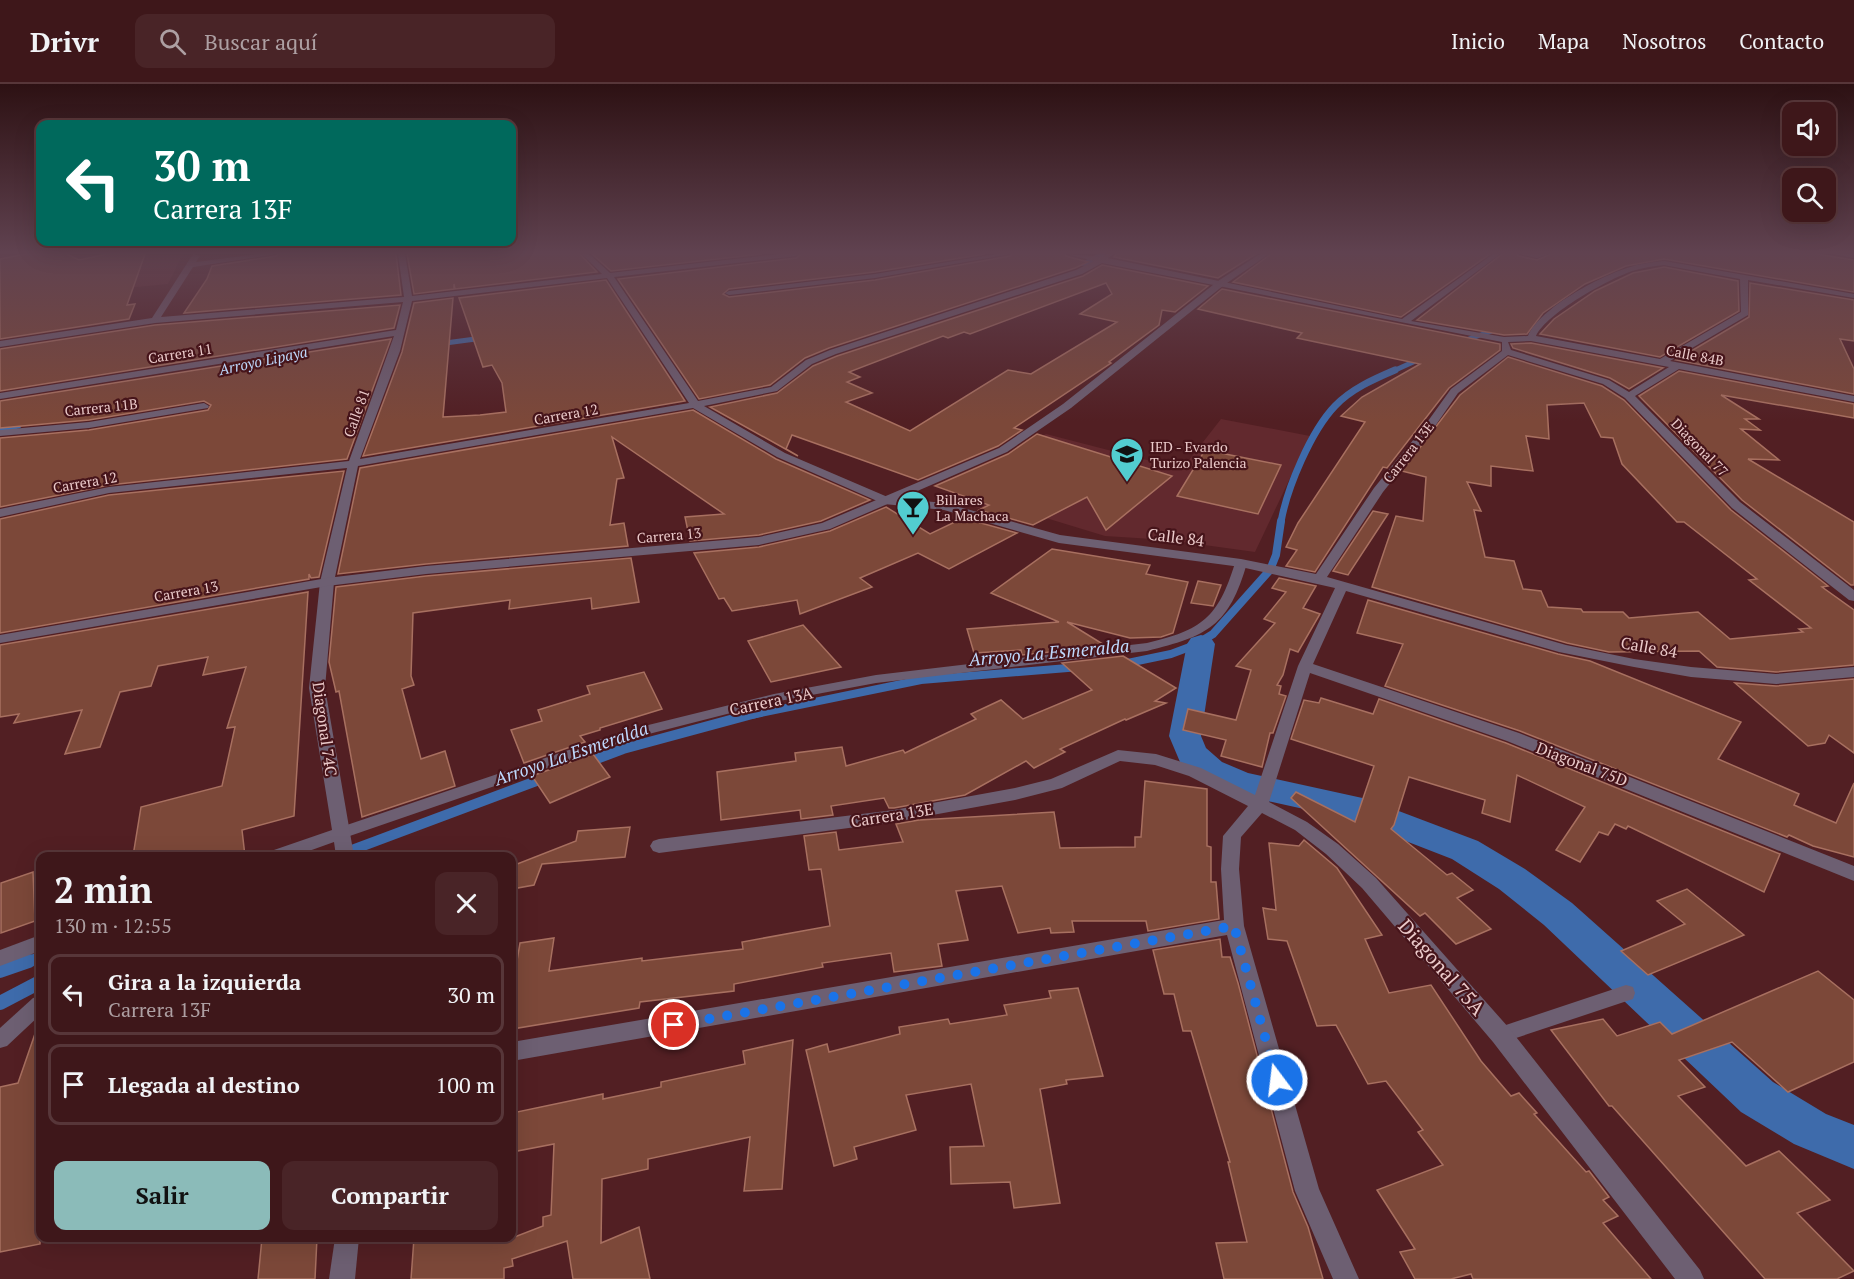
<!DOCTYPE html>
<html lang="es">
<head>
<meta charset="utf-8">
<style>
  :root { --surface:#3e171a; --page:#492427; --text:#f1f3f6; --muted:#ad9fa2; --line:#573639; --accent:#8bbbb9 }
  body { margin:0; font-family:"PT Serif",serif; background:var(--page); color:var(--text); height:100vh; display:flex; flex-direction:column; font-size:22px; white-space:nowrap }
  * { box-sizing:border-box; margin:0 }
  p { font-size:20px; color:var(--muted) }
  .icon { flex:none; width:33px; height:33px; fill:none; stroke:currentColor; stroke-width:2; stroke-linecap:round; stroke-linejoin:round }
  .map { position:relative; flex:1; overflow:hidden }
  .drawer { position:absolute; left:36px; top:768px; width:480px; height:390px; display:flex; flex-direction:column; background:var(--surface); border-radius:12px; box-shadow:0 6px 24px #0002,0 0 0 2px var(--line) }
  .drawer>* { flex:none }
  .hud { position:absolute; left:36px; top:36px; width:480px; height:126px; border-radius:12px; box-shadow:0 6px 24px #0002,0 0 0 2px var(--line); background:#00695c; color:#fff; overflow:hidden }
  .fabs { position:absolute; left:1782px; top:18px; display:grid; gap:12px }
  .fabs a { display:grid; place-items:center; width:54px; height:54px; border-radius:12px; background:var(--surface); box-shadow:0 6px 24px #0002,0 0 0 2px var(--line); font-size:30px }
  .pin { position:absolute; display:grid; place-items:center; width:51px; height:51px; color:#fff; margin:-26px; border:3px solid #fff; border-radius:50%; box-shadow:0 2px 6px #0007 }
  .me { position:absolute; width:66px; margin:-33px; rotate:345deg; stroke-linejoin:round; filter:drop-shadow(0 0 4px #0008) }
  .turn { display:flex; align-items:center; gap:21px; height:126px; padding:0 18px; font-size:27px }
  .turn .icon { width:78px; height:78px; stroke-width:2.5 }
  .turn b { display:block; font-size:42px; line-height:51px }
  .round { display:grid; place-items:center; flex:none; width:63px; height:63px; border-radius:12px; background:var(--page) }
  .overview { display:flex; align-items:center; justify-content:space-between; height:102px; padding:0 18px }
  h1 { font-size:36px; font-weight:700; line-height:45px }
  .cta { display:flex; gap:12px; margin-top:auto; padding:12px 18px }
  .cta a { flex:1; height:69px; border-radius:12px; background:var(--accent); color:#111; font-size:24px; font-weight:700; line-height:69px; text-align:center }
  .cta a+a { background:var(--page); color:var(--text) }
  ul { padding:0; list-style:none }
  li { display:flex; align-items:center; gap:18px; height:81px; margin:0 12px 9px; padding:0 6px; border:3px solid var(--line); border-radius:12px }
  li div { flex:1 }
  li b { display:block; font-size:22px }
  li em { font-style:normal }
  header { display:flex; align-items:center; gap:36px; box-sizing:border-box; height:84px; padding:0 30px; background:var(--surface); border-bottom:2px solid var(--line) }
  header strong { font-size:28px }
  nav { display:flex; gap:33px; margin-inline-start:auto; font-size:21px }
  .search { width:420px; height:54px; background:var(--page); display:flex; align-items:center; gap:15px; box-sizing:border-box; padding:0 21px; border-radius:12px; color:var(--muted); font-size:22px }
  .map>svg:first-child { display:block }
</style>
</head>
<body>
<header>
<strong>Drivr</strong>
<div class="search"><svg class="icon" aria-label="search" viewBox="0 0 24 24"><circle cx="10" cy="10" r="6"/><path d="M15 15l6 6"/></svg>Buscar aquí</div>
<nav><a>Inicio</a><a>Mapa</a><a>Nosotros</a><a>Contacto</a></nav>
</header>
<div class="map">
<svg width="1854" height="1195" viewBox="0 0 1854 1195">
  <rect width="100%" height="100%" fill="#521f23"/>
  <g fill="#62292e">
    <path d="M0,170h183l-15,30 -168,16z"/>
    <path d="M1221,335l89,17 -55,116 -87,-12 -63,-4 -82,-25 -18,6 -61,-21 102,-62 136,35z"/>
  </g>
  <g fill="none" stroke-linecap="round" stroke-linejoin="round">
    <g stroke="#3e6bab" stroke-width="5">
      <path d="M1075,180l11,-1 17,-9"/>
      <path d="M1460,258l38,-13"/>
      <path d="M438,260l45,-6"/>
      <path d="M1391,288l31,-14"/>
    </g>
    <g stroke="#3e6bab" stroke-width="7">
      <path d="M0,345l18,-4"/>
      <path d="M1281,438c6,-34 30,-91 54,-116 16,-17 39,-27 60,-36"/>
    </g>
    <g stroke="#3e6bab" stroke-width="8">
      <path d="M1123,580l48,-10 24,-9 18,-11 57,-64 6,-15 5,-34"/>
      <path d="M751,631l170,-35 159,-13"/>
    </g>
    <g stroke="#3e6bab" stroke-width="10">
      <path d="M586,679l37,-14 133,-36"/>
      <path d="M336,772l211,-79"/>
      <path d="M25,878l15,-5"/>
    </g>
    <g stroke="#3e6bab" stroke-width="14">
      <path d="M0,887l29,-10"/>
      <path d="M0,919l40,-21"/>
    </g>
    <path fill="#3e6bab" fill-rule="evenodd" d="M1201,551l10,3 4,6 -14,92 5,12 16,14 26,11 119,26 111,42 47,28 47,34 201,179 53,32 28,11v44l-60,-25 -53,-32 -197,-187 -45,-36 -47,-30 -103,-40 -109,-24 -42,-17 -18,-16 -11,-26 18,-92 4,-6z"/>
  </g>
  <g fill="#7c4839" stroke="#a87060" stroke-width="1.5" fill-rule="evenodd">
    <path d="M26,170h41l12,6 28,-6h38l-18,51 8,-1 -6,15 -129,20v-80z"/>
    <path d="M278,170h118l5,41 -217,18 23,-34 5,-13 64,-10z"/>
    <path d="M407,170h173l17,18 -142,17 -1,-5v5l-40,5z"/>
    <path d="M592,170h170l-151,17z"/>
    <path d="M801,170h184l-110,18 -146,17 -6,5 6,3 146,-17 135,-24 2,-2h53l1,2 22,6 -13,6 -246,80 -24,10 -35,27 -71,14 -81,-120 178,-21z"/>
    <path d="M1116,170h140l-38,24 -104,-21z"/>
    <path d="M1271,170h219l-89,63 -168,-35z"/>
    <path d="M1502,170h15l2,2 18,4 14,-6h266l37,6v32l-190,-33 -38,7 -41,18 -42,29 -16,21 -23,1 -87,-15z"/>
    <path d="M1102,181l106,21 -33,26 -13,-2 -3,15 -50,37 2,1 -97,65 8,2 -24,16 -80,34 -126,-45 -6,14 12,7 -88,-49 67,-14 36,-27 24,-10 246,-80zM1106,199l6,11 -32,20 37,8 -86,52 -23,-4 -98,61 -64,-29 26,-9 -25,-11 13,-5 -11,-5 94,-36 5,2 16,-6 6,2z"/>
    <path d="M1664,183l74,14 1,30 -79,46 -120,-23 14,-15 41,-28 38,-18z"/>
    <path d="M606,196l79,121 -322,55 39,-104 12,-49 39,-5 -10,119 37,-2 26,-3 -4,-29 -10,-18 -9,2 -24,-69z"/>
    <path d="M1750,199l104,17v41l-14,-2 14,30v25l-178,-34 73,-43z"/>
    <path d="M1222,205l278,55v6l-51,38 -62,80 -4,-1 -68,105 -29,-6 11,-16 -11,-3 12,-24 67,-101 -24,-6 21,-19 58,-33 -123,-26 5,-5 -104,-24z"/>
    <path d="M400,221l-6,23 -394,63v-42l155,-24z"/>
    <path d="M391,255l-44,120 -238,26 -109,22v-69l89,-8 119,-20 3,-5 -7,-4 -115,19 -89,8v-27z"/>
    <path d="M1531,259l132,25 -34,21 -19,-11 -97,-30 -2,-4z"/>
    <path d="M1508,273l94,29 22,14 107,110 97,76 -6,1 32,23v55l-78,7 -59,-5 -18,-16 -90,1 -42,-9 -195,-56 24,-71 27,5 3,-44 -24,-6 58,-76zM1584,319l17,34 12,1 9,26 55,58h7l73,57 -8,1 62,48 -12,1 4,3 -73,7 -32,-27 -69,6 -6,-6h-40l-2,-3 -33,-2 -7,-16 -18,-2 -9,-28 -29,-4 -11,-47 7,1 -14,-29 24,4v-20l42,5 -7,-35 23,3 -2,-34z"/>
    <path d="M1679,287l175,33v14l-133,-23 38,24h-14l15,11 -19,-1 38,31 -31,-1 106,63v63h-3l-109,-85 -103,-104z"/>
    <path d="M693,326l83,49 94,41 -49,21 -62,14 -69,6 -5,-24 39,-3 -112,-77 12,41 -7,1 -7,46 14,-2 4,23 -202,18 -88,10 22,-106z"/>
    <path d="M1037,350l135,42 -66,54 -19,-33 -54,28 -54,-15 10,-5 -54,-19 73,-32z"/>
    <path d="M1205,366l76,15 -23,49 -81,-18z"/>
    <path d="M344,387l-25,106 -8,1 -2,-4v5l-309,54v-114l109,-24z"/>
    <path d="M886,423l44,27 33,-16 54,15 -68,36 -31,-16 -58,25 12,9 -72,27 -3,-14 -65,11 -8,-13 -5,1 -25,-46 65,-6 71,-16z"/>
    <path d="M1373,427l15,3 -40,61 -15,-4z"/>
    <path d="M1052,465l98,16 -4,9 42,8 -15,51 -12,4 -31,1 -63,-16 39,24 -84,9 -1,-5 -47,3 -7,-24 92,-7 -68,-29z"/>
    <path d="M631,474l8,44 -47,7 -1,-11 -82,11 1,-9 -97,13 -2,63 3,9 -12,4 19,70 24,-8 10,35 -93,31 -23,-126 -3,1 -7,-30 7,-75 90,-11z"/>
    <path d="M1279,494l37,8 -13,22 17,6 -22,38 -8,-3 -7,26 -6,10 4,1 -2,8 7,2 -13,37h-3l-8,34 -41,-11 5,-16 -43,-10 5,-21 48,11 15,-50 -15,-4 39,-43 -11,-4 22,-27 -14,-4z"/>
    <path d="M1198,497l23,4 -8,21 -22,-3z"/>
    <path d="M308,508l-14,224 -52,14 3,26h-112l8,-49 81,-21 13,-59 -8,1 19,-61 -43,8 5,-18 -50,9 -7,20 -31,6 -20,55 -35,7 17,-44 -68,13 5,-9 -19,3v-72z"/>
    <path d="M1368,516l190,54 32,7 151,61 -23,37 81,35 -5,11 42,18 18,-40v74l-41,-11 -24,-11 -2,2 -267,-106 -135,-45 18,-42 -46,-11z"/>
    <path d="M803,541l38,42 -70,15 -23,-41z"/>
    <path d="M1123,572l53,32 -21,13 11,2 -40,17 -1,-1 -65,30 5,3 -31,16 -8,-7 -61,34 -71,13h-5l-5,-10 -53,8 2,9 -32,4 -1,-9 -79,10 -4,-48 79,-11 -1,-8 47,-6 4,19 57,-16 2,3 71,-34 -5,-5 30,-14 22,19 69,-29 -30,-27z"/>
    <path d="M644,588l18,37 -62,19v2l-20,6 5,6 -61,21 -13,-33 31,-9 -4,-11 52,-16 -3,-8z"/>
    <path d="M1854,595v74l-25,-18 -4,8 -17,3 -73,-63 41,3z"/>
    <path d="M1321,614l52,16 6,-15 127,44 274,111 -16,38 -136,-66 -2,3 -11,-5 -7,11 -9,-3 -19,30 -24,-12 29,-43 -68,-32 -7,47 -28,-9 3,-13 -76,-23 -15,48 -3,4 56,46 5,-2 21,17 -16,8 34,31 -35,15 -31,-31 -5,3 -129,-118 5,-6 59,30 19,-56 -83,-27 13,-39 15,3z"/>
    <path d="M593,670l17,23 -60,26 -18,-27z"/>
    <path d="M1145,697l62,8v57l4,1v35h5l3,37 -71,12 -2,-10h-74l2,11 -23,1 -1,-5 -32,5 -16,-47 -46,5 12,49 -30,4 4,22 -48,6 -3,-19 -69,10 1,4 -89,17v7l-94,11 -1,6 -127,21v-39l8,-47 34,-5 -5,33 93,-13v3l101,-12 -1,-7 88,-16 -9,-57 -12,1 -5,-34 32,-4 3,18 64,-8 -7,-18 23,-4 135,-8 6,36 75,-1v-10h6z"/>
    <path d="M630,743l-5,30 -83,7 -8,21 -22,4v-23l64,-25 2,-10z"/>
    <path d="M1304,756l33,28 45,67 -17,4 24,54 42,-8 50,76 30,35 8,-3 18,20 -3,1 52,58 3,-1 20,26 -6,3 15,16 -15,7 48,56h-178l-2,-5 -20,5h-36l-15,-27 15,-3 -38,-59 66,-25 -25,-33 5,-2 -37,-49 -18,3 -32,-59 -19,1 -30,-85 -19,-2 -5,-31 13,2 -7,-67 30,3z"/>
    <path d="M33,788l2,49 -34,12v-50z"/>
    <path d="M1687,805l57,46 -96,40 -27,-24 64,-27 -28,-23z"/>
    <path d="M1220,855l2,18h8l8,26 55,209 15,35 15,52h-99l-8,-36 31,-1 -19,-80h2l-39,-131h-8l-9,-37h-10l-11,-44z"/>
    <path d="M1818,887l36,29v62l-66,30 -56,-50 -53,18 26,27 -27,9 68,70 33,-15 51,49 -33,13 57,58 -17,8h-72l-153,-173h-3l-58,-76 52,-11 14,17 43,-14 12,12z"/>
    <path d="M1078,904l25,88 -37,4 1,4 -27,5 20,114 -46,5 -4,-26 -59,2 -1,-37 34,-1 -13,-62 -65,11 10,35 -62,17 3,12 -23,7 -28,-116 21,-6 2,8 71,-18 -1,-7 49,-8 2,5 57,-9 -3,-10 47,-7 -2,-7z"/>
    <path d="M37,944l3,1v215l-40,8v-165l18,-4z"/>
    <path d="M793,956l-11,149 -38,2 6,-54 -102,22v10l-46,10 -1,64 38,-16 11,52h-77l-6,-38 -55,18 1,7 -9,2v11h-93l3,-41h98l31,-12v-9l8,-2 3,-71 -42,8v-39l91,-19v5l58,-12v-5l84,-18 -2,-13z"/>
    <path d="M262,1154h55l-2,41h-57z"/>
  </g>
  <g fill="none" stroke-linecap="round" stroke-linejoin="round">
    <g fill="#6d5f72" fill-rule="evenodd">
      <path d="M997,170h13l-135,24 -146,17 -4,-2 4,-2 146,-17z"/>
      <path d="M1107,170h7l-9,6h-4v-2z"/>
      <path d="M1241,476l6,3c-18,63 -39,73 -100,88l-271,32 -102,19 -137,35 -296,102 -6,-2 -2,-4 2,-4 293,-99 146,-36 102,-19 271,-32c55,-13 71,-25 88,-80z"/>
      <path d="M1626,901l7,2 2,6 -2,6 -132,44 -7,-2 -3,-6 3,-6z"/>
      <path d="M40,912v19l-33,31 -7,2v-20l33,-30z"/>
    </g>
    <g fill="#6d5f72" fill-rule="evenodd">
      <path d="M193,170l7,2 -4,6 62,-8h18l-83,13 -32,50 243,-20 -6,-43h7l7,42 190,-22 -20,-20h7l21,19 169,-19h20l-3,2 -182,21 84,124 73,-14 35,-27 24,-10 246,-80 18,-9 -27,-7 36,3 299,62 91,-65h7l-89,67 93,16 24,-1c12,-28 71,-59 99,-68 12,-4 24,-6 37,-7l190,33v4l-106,-18v35l-78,46 184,35v6l-175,-33 -44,27 105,106 114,88v11l-5,-1 -117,-92 -107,-110 -22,-14 -95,-29 -50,38 -27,39 -48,60 -56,85 239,68 68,14 57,8 85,7 78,-7v10l-78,7 -85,-7 -57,-10 -75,-15 -213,-61 -33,73 206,69 335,133v15l-347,-140 -197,-68 -41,129 38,20 31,22 38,34 133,150 191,242 4,9h-29l-182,-237 -131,-154 -36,-34 -31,-24 -33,-17 -21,24 -2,32 5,57 75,263 40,90h-26l-38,-88 -68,-256 -715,126v-19l712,-122 -3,-51 2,-33 25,-30 -59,-30 -34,-11 -35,-4 -58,27 -47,12 -121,22 -235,31 -6,-2 -3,-5 3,-5 6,-2 235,-29 121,-22 36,-9 67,-29 38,4 45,14 54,27 43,-129 37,-78 -94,-21 -182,-24 -115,-33 -60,-6 -107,-47 -84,-49 -335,58 -24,116 -9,106 29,168h-18l-2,-14 -39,14h-27l3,-5 61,-21 -23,-142 11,-106 27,-114 -238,25 -109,24v-8l109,-22 240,-26 45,-125 -394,63v-6l396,-63 7,-28 -248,21 -155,24v-6l152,-23zM1102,179l400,79v9l-51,38 -28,39 -49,60 -58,86 -75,-15 -181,-24 -115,-32 -55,-5 -105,-45 -81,-47 73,-15 35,-27 24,-10 246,-80zM1664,181l76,14 1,33 -81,47 -124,-23c11,-23 71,-56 96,-65 10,-3 21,-5 32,-6zM607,194l82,125 -329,56 40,-108 12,-50zM1531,257l138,26 -40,25 -20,-12 -98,-30 -3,-8z"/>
      <path d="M1519,170h30l-12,4z"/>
      <path d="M1833,170h21v4z"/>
      <path d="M204,319l5,3 -1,2 -119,20 -89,8v-6l89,-8z"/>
      <path d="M40,851v16l-40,15v-16z"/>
      <path d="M335,1154h24l-4,41h-26z"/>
    </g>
    <path fill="#6d5f72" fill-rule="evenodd" d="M1260,170h9l-45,31 -153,123 -64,44 -177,77 -71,16 -333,29 -99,12 -327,57v-8l327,-57 99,-12 333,-29 63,-14 177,-75 64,-44 155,-123z"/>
  </g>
  <linearGradient id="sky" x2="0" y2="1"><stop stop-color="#2d1113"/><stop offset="0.5" stop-color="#604250"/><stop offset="1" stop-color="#604250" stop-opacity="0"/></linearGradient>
  <rect width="1854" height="337" fill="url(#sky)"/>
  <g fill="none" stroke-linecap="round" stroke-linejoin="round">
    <path stroke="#1a73e8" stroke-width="10" stroke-dasharray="0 18" d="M674,941l560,-99 43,154"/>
  </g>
  <defs>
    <g id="school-pin" transform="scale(1.725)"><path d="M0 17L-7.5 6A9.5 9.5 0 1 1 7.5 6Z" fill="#52cdd0" stroke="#46141a"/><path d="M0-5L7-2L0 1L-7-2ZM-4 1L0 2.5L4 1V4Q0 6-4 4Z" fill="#111"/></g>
    <g id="bar-pin" transform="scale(1.725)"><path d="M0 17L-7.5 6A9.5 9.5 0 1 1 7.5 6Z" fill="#52cdd0" stroke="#46141a"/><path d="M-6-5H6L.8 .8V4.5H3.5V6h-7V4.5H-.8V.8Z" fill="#111"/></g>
  </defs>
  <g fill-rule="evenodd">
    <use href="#school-pin" x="1127" y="370"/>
    <use href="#bar-pin" x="913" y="423"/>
  </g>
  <g text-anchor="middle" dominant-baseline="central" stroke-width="4.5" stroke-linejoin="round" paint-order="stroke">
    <g font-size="14" fill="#ebcaca" stroke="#46141a">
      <text transform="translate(180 269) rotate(-9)">Carrera 11</text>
      <text transform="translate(1695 271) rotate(11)">Calle 84B</text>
      <text transform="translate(101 323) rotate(-6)">Carrera 11B</text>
      <text transform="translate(356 329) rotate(-70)">Calle 81</text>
      <text transform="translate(566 330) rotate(-10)">Carrera 12</text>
      <text transform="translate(1700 363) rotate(46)">Diagonal 77</text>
      <text transform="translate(1408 368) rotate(-52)">Carrera 13E</text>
      <text transform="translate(85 398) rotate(-10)">Carrera 12</text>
      <text transform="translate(669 451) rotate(-5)">Carrera 13</text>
      <text transform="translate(186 507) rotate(-10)">Carrera 13</text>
    </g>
    <g font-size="14" fill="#ebcaca" stroke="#46141a" text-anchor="start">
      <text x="1150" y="362">IED - Evardo<tspan x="1150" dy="16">Turizo Palencia</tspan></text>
      <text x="936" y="415">Billares<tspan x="936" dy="16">La Machaca</tspan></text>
    </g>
    <g font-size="15" font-style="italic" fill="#bed8fc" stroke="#46141a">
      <text transform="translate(263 276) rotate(-12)">Arroyo Lipaya</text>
    </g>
    <g font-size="16" fill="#ebcaca" stroke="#46141a">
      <text transform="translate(1176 453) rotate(7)">Calle 84</text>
      <text transform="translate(1649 563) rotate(10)">Calle 84</text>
      <text transform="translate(771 617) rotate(-12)">Carrera 13A</text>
      <text transform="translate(325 645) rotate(82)">Diagonal 74C</text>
      <text transform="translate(1582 680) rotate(21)">Diagonal 75D</text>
      <text transform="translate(892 731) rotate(-9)">Carrera 13E</text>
    </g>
    <g font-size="18" font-style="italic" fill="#bed8fc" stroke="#46141a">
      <text transform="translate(1049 568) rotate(-5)">Arroyo La Esmeralda</text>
      <text transform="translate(571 669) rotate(-19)">Arroyo La Esmeralda</text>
    </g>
    <g font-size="20" fill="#ebcaca" stroke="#46141a">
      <text transform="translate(1442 883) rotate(49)">Diagonal 75A</text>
    </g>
  </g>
</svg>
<div class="fabs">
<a><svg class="icon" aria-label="sound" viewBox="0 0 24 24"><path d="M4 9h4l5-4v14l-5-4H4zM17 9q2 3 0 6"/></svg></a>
<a><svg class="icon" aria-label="search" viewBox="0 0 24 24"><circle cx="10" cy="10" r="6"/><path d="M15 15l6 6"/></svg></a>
</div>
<div class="pin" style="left:674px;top:941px;background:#d93025"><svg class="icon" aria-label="arrive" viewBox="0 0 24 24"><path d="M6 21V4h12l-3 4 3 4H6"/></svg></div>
<svg class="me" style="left:1277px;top:996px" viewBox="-20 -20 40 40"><circle r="17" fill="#1a73e8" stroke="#fff" stroke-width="3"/><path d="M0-11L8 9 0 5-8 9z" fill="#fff"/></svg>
<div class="hud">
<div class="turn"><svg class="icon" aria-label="left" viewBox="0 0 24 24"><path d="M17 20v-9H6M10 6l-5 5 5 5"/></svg><div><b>30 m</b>Carrera 13F</div></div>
</div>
<section class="drawer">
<div class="overview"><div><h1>2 min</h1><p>130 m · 12:55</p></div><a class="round"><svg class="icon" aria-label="close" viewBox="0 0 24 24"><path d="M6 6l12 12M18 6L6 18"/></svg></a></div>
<ul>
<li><svg class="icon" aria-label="left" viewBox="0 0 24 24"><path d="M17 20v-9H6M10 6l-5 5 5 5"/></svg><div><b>Gira a la izquierda</b><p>Carrera 13F</p></div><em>30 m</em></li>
<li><svg class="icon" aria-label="arrive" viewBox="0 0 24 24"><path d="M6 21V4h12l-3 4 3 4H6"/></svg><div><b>Llegada al destino</b></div><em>100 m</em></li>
</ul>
<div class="cta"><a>Salir</a><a>Compartir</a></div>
</section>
</div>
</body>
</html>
